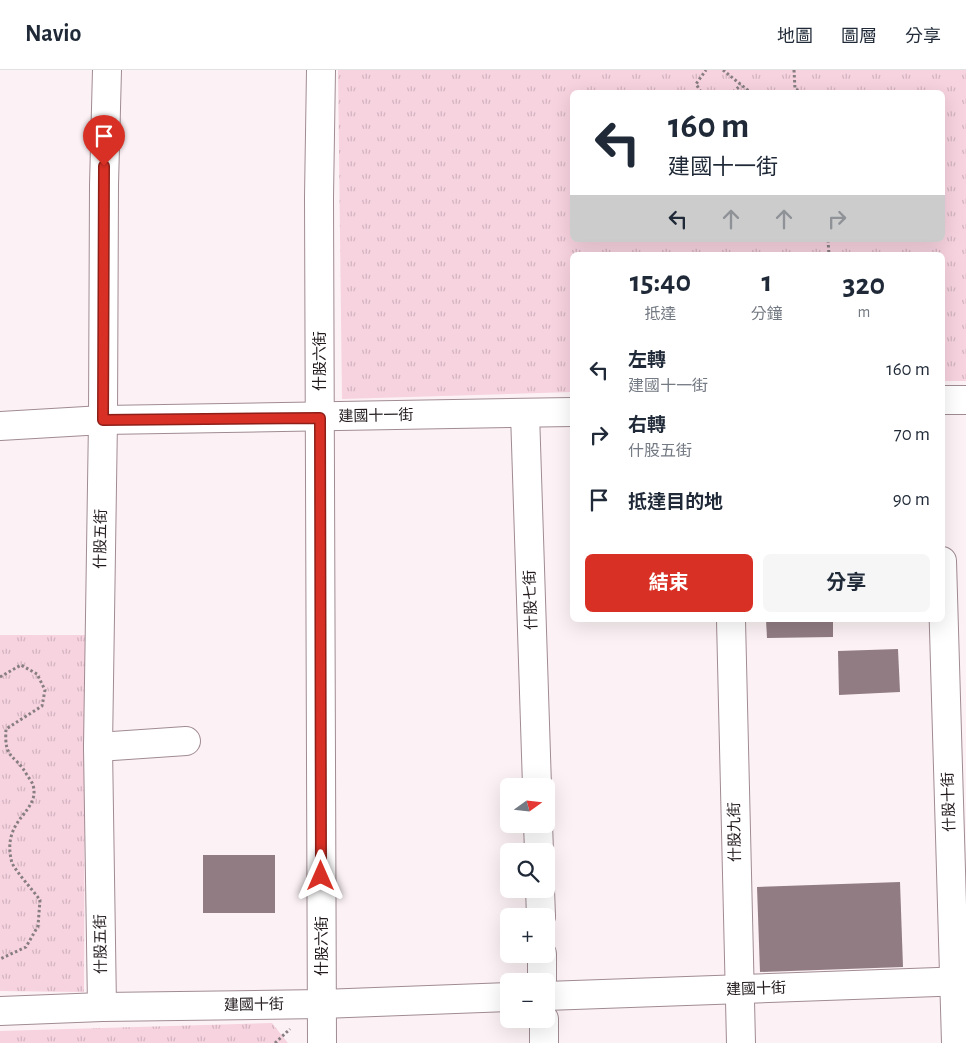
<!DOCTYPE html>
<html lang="zh-TW">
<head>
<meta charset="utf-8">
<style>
  :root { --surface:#fff; --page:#f6f6f7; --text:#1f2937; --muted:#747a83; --line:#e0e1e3; --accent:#d93025 }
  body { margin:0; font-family:"Alegreya Sans","Noto Sans TC",sans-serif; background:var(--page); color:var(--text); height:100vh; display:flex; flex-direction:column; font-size:19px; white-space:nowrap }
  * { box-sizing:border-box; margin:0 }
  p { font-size:16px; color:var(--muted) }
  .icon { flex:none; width:28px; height:28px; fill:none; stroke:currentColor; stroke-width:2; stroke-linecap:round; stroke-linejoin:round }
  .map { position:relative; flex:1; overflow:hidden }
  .side { position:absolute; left:570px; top:182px; width:375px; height:370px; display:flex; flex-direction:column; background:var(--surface); border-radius:8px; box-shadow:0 5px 20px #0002 }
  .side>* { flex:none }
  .hud { position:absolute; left:570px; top:20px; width:375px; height:152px; border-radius:8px; box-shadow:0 5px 20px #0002; background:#fff; color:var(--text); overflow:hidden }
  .needle { width:32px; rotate:75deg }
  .fabs { position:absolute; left:500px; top:708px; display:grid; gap:10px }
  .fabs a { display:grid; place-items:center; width:55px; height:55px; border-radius:8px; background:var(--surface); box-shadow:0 5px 20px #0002; font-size:25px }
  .pin { position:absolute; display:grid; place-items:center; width:42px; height:42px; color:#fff; margin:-51px -21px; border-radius:50% 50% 50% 0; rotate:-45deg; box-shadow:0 0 5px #0007 }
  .pin .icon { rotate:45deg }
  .me { position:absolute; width:55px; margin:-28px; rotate:0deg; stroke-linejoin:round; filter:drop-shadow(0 0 4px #0008) }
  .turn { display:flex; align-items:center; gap:18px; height:105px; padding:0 15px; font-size:22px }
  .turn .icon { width:65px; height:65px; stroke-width:2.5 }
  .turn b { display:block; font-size:35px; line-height:42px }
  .lanes { display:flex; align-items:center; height:48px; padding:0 15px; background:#0003; justify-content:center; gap:25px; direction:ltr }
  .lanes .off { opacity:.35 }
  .eta { display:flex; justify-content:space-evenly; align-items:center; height:85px; text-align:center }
  .eta b { font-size:30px; font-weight:700; line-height:35px }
  .cta { display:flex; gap:10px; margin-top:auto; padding:10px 15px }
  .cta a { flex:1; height:58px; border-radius:8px; background:var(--accent); color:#fff; font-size:20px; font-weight:700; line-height:58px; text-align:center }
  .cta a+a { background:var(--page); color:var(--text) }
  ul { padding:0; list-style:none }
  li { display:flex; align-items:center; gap:15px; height:65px; padding:0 15px }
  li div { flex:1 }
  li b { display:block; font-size:19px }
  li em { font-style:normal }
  header { display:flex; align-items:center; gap:30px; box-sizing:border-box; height:70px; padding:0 25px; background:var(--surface); border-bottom:1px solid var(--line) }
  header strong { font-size:24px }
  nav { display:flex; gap:28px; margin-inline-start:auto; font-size:18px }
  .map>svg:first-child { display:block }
</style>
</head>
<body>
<header>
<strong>Navio</strong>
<nav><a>地圖</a><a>圖層</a><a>分享</a></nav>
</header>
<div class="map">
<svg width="966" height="973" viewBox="0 0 966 973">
  <defs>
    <pattern id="park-tufts" width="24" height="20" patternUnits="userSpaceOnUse" patternTransform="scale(1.25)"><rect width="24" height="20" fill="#f7d2df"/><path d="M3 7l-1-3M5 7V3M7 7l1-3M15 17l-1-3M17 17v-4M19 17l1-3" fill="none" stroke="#d3b4bf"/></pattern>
  </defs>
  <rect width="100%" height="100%" fill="#fcf2f5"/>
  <g fill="url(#park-tufts)" fill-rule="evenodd">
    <path d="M338,0h628v311h-23l-1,-126h-370v137l-230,7zM572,22h370v148h-370z"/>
    <path d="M0,565h85l-1,357 -84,-1z"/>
    <path d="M272,953l16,20h-288v-12z"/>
  </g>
  <g fill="#917c83">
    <path d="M766,550h67v17l-66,1z"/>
    <path d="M898,579l2,43 -61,3 -1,-44z"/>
    <rect x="203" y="785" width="72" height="58"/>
    <path d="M900,812l3,85 -143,5 -3,-85z"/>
  </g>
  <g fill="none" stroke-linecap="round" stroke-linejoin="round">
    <g stroke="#a08b92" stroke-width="30">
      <g id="minor">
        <path d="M321,0l-2,127 3,846"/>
        <path d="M942,330h24"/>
        <path d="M525,343l12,373"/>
        <path d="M0,356l103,-6 469,-8"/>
        <path d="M942,491l14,482"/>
        <path d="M731,550l10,423"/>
        <path d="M98,677l88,-6"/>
        <path d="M538,754l1,27"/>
        <path d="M540,819l1,27"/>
        <path d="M542,884v27"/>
        <path d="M546,926l420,-15"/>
        <path d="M102,937l-4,-260 5,-327 1,-235 3,-115"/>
        <path d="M0,941l102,-4 220,-3 187,-7"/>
        <path d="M544,949v24"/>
      </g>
    </g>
    <g stroke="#877e80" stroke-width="3" stroke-dasharray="2.5 2.5" stroke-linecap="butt">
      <path d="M723,0l27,22"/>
      <path d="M794,0l1,19 7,3"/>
      <path d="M701,22l-5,-8 10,-14"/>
      <path d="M733,22l8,-7"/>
      <path d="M828,170l1,15"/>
      <path d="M0,607l21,-12 16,9 8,16 -3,16 -36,23c-2,32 8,23 21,46 2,3 5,7 6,10 8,28 -33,33 -21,78 5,10 20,26 28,37l-2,26 -12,21 -26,12"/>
      <path d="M275,973l15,-14"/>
    </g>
    <use href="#minor" stroke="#fff" stroke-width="28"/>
  </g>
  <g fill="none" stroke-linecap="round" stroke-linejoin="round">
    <g stroke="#8d1f18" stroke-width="12">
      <path id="route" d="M104,96l-1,254 217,-2 1,458"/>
    </g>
    <use href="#route" stroke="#d93025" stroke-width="9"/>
  </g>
  <g text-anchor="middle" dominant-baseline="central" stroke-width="5" stroke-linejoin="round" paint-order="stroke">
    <g font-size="15" fill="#221a1c" stroke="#fff">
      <text transform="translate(320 291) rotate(-90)">什股六街</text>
      <text transform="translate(376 346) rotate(-1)">建國十一街</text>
      <text transform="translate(101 469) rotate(-89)">什股五街</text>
      <text transform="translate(531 530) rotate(-92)">什股七街</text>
      <text transform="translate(949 732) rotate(-92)">什股十街</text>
      <text transform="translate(735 762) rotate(-91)">什股九街</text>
      <text transform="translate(101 874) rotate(-91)">什股五街</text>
      <text transform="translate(322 876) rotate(-90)">什股六街</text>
      <text transform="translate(756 919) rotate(-2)">建國十街</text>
      <text transform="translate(254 935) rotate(-1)">建國十街</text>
    </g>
  </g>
</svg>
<div class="fabs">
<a><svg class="needle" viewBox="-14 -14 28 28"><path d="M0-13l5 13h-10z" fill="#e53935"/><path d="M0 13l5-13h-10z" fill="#747a83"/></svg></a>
<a><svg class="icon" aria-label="search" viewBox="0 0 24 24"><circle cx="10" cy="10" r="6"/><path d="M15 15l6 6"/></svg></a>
<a>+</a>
<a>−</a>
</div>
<div class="pin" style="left:104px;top:96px;background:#d93025"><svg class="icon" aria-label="arrive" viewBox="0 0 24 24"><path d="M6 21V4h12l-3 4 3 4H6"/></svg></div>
<svg class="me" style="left:321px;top:806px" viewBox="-20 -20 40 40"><path d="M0-17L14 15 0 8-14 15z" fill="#d93025" stroke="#fff" stroke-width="4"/></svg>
<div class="hud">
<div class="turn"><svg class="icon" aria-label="left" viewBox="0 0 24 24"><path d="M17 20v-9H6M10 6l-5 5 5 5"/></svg><div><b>160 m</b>建國十一街</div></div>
<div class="lanes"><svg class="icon" aria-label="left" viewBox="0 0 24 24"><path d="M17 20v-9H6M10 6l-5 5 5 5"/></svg><svg class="icon off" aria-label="ahead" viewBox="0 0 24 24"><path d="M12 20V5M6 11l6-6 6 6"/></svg><svg class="icon off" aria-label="ahead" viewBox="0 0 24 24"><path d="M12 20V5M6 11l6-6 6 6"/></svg><svg class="icon off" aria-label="right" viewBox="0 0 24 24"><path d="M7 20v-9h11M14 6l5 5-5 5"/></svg></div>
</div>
<section class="side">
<div class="eta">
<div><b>15:40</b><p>抵達</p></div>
<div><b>1</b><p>分鐘</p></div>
<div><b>320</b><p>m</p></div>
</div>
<ul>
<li><svg class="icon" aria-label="left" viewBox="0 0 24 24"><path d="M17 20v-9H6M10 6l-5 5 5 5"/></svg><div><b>左轉</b><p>建國十一街</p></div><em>160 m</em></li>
<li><svg class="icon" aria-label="right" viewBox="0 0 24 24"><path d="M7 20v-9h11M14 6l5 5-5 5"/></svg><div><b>右轉</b><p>什股五街</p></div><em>70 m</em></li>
<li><svg class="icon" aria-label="arrive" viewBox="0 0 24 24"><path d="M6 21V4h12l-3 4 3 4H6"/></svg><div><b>抵達目的地</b></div><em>90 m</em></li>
</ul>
<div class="cta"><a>結束</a><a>分享</a></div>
</section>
</div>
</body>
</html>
